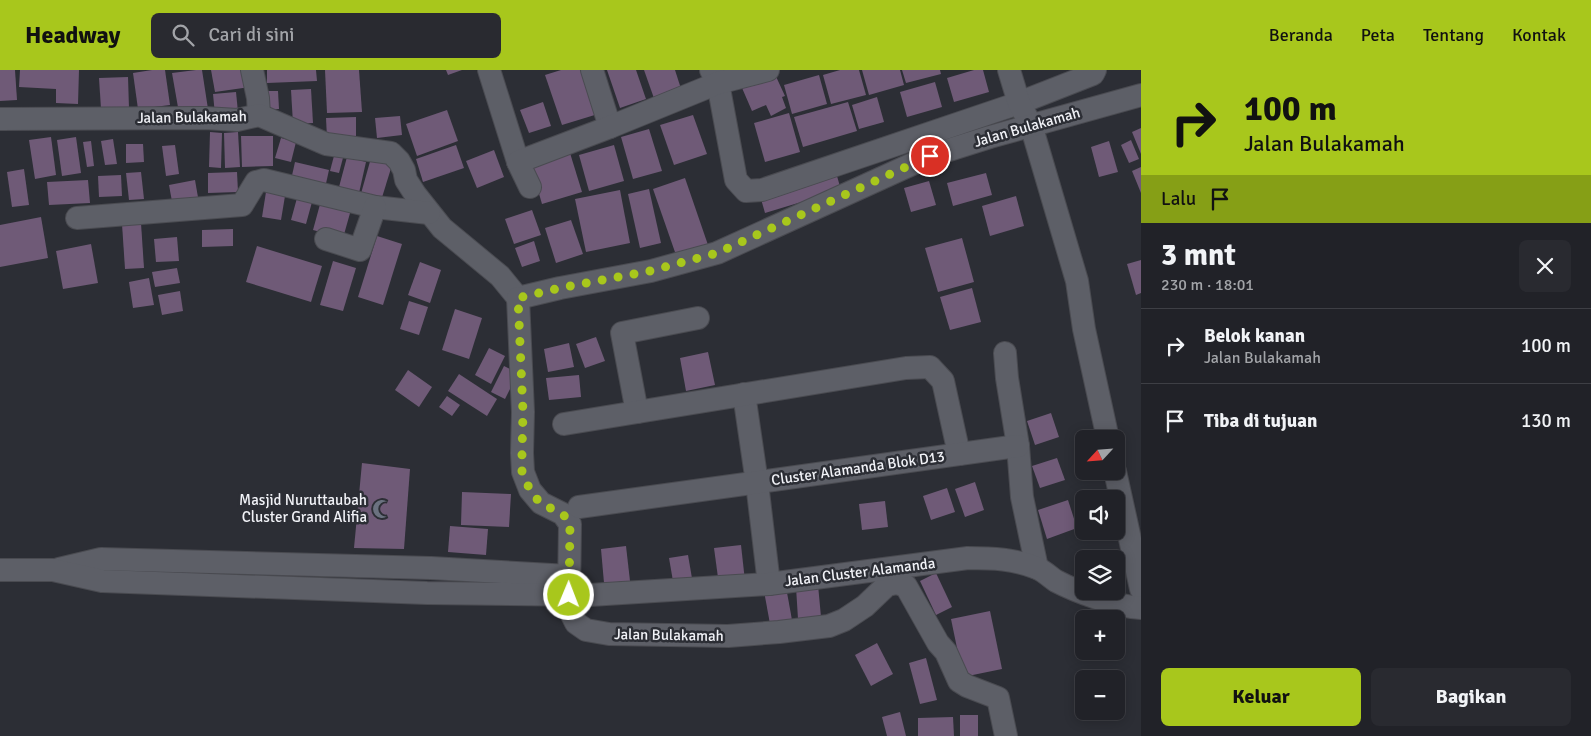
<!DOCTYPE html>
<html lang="id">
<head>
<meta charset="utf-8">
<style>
  :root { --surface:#212228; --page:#292a30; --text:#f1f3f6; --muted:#a2a4a8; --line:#3e3f45; --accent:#a8c71c }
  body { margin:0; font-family:Signika,sans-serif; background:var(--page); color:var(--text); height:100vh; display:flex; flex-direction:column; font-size:19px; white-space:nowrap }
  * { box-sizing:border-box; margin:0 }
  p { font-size:16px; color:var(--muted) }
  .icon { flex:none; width:28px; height:28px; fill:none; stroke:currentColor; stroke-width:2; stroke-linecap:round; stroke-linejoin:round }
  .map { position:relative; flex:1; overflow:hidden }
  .panel { display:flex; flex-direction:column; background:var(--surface); width:450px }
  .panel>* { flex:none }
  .hud { background:#a8c71c; color:#111; overflow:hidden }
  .needle { width:32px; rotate:244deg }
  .buttons { position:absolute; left:1075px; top:360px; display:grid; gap:10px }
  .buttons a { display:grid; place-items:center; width:50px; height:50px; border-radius:8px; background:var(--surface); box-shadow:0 2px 12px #0003,0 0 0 1px var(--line); font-size:25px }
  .pin { position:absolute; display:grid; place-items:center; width:42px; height:42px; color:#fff; margin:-21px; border:2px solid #fff; border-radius:50%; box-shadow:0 1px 5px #0007 }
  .me { position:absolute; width:55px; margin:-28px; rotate:1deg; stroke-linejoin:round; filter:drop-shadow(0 0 4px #0008) }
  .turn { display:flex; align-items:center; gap:18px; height:105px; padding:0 20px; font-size:22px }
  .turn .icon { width:65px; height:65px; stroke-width:2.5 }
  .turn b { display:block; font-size:35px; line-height:42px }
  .then { display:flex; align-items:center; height:48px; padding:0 20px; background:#0003; gap:10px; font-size:19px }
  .round { display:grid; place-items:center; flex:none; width:52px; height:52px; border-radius:8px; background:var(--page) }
  .headline { display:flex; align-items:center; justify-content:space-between; height:85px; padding:0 20px }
  h1 { font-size:30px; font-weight:700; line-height:38px }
  .action { display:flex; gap:10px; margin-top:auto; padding:10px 20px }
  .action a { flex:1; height:58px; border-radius:8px; background:var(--accent); color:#111; font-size:20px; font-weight:700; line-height:58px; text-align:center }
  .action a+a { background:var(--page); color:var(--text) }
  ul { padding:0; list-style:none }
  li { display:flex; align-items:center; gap:15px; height:75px; padding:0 20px; border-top:1px solid var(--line) }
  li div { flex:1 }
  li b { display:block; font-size:19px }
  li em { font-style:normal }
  header { display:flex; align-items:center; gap:30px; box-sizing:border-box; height:70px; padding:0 25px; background:var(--accent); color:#111 }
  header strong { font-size:24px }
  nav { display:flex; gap:28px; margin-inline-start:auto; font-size:18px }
  .search { width:350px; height:45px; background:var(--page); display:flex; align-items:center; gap:12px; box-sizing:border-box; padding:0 18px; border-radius:8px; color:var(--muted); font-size:19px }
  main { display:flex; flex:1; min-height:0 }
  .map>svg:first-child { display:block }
</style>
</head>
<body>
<header>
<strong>Headway</strong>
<div class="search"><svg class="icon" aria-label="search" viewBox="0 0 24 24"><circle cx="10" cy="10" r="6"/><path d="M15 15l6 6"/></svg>Cari di sini</div>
<nav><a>Beranda</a><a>Peta</a><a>Tentang</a><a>Kontak</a></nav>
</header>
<main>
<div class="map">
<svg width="1141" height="666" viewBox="0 0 1141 666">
  <rect width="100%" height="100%" fill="#2c2e35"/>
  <g fill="#6f5a77">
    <path d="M0,0h15l2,30 -17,1z"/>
    <path d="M20,0h59l-1,34 -22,-1v-14l-37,-2z"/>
    <path d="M152,0h13l5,35 -32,4 -5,-36z"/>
    <path d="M196,0h6l6,39 -29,4 -7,-40z"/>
    <path d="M211,0h36l3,17 -35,5z"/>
    <path d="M267,0h49l1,11 -50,2z"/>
    <path d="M325,0h34l3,42 -35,1z"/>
    <path d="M446,0h16l-14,5z"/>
    <path d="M561,0h22l15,44 -36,11 -17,-50z"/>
    <path d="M607,0h29l10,29 -26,9z"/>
    <path d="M644,0h31l8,25 -27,9z"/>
    <path d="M773,0l12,26 -3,1 4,11 -15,8 -5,-11 -14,6 -13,-30z"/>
    <path d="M840,0h19l7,25 -35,9 -8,-29z"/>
    <path d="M862,0h38l4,15 -35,10z"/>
    <path d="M902,0h38l1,4 -35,9z"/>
    <path d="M974,0h9l6,22 -35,10 -7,-24z"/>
    <path d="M819,5l8,29 -35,10 -8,-29z"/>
    <path d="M128,7l1,31 -28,1 -2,-31z"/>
    <path d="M935,12l7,25 -35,10 -7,-25z"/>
    <path d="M311,19l2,34 -20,1 -2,-34z"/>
    <path d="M263,21h15l1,18 -15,1z"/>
    <path d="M236,22l2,20 -23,3 -2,-21z"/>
    <path d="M877,27l7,25 -25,7 -7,-24z"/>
    <path d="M543,32l8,24 -22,7 -9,-23z"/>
    <path d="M848,32l9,29 -54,16 -9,-30z"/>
    <path d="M447,40l11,31 -41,15 -11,-32z"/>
    <path d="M789,43l11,39 -35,10 -11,-39z"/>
    <path d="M693,45l14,39 -33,11 -14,-40z"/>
    <path d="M400,46l2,19 -25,3 -2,-20z"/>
    <path d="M356,47v21h-29l-1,-20z"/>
    <path d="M1141,58v26l-9,-22z"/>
    <path d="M649,59l13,42 -29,8 -12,-42z"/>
    <path d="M210,62l12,1 -1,35 -12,-1z"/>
    <path d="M238,62l2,35 -15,1 -1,-35z"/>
    <path d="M241,66h32v30l-31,1z"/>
    <path d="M51,67l5,38 -21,4 -6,-39z"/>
    <path d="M76,67l5,36 -19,3 -5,-36z"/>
    <path d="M281,68l15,4 -5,20 -16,-4z"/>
    <path d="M113,69l4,25 -12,1 -4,-24z"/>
    <path d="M1131,70l8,19 -10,4 -8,-18z"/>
    <path d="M91,71l3,25 -7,1 -4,-25z"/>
    <path d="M1109,71l9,31 -19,5 -8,-30z"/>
    <path d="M126,74h17l1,18 -18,1z"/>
    <path d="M175,75l4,29 -13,2 -4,-30z"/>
    <path d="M456,75l8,23 -41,14 -7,-23z"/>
    <path d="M614,75l10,36 -35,10 -10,-36z"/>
    <path d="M494,80l10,27 -27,11 -11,-27z"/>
    <path d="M335,82l9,2 -5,19 -9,-2z"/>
    <path d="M570,83l12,39 -40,12 -11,-38z"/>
    <path d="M347,87l19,5 -7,31 -20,-6z"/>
    <path d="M371,88l21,7 -12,39 -20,-7z"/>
    <path d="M295,92l34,8 -4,18 -34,-8z"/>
    <path d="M1141,97v26l-9,-22z"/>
    <path d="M24,99l5,36 -17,2 -5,-35z"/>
    <path d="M141,102l3,27 -15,1 -3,-27z"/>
    <path d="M237,102l1,20 -30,1v-20z"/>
    <path d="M986,103l6,22 -39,11 -6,-23z"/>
    <path d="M121,105l1,21 -23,1 -1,-21z"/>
    <path d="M837,106l4,14 -76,23 -4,-14z"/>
    <path d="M685,108l23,67 -32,10 -23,-66z"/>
    <path d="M88,110l2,23 -41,2 -2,-23z"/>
    <path d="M195,110l4,23 -26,4 -4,-22z"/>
    <path d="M929,111l7,24 -25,7 -7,-24z"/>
    <path d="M649,119l12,54 -21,5 -12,-54z"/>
    <path d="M620,120l10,53 -44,9 -11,-53z"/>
    <path d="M266,122l19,4 -4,24 -19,-3z"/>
    <path d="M1016,126l8,30 -34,10 -8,-30z"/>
    <path d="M322,127l30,9 -9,32 -30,-8z"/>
    <path d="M297,128l15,4 -6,22 -15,-4z"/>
    <path d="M532,140l9,25 -27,9 -9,-25z"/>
    <path d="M41,147l7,41 -48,9v-42z"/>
    <path d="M571,150l12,34 -27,9 -11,-35z"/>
    <path d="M141,153l3,45 -19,1 -3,-45z"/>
    <path d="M233,159v17l-31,1v-17z"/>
    <path d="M377,166l25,8 -19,61 -25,-8z"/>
    <path d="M177,167l2,24 -23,1 -2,-23z"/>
    <path d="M962,168l12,44 -36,10 -13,-44z"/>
    <path d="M534,171l6,20 -18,6 -7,-19z"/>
    <path d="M91,174l7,39 -35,6 -7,-38z"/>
    <path d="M257,176l65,20 -11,36 -65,-20z"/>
    <path d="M1141,190v33l-5,2 -9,-31z"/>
    <path d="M333,191l23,7 -13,43 -23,-6z"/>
    <path d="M420,192l21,8 -11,33 -22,-8z"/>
    <path d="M177,198l3,15 -25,4 -3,-15z"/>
    <path d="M149,208l5,27 -21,3 -4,-26z"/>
    <path d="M972,218l9,34 -31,8 -10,-33z"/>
    <path d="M180,221l3,20 -21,4 -4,-20z"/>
    <path d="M409,231l19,6 -9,28 -19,-6z"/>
    <path d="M455,239l27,9 -13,41 -27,-9z"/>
    <path d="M596,267l9,24 -20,7 -9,-24z"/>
    <path d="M569,273l5,24 -26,5 -4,-23z"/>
    <path d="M489,278l16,8 -14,28 -16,-9z"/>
    <path d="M708,282l7,33 -29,6 -6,-33z"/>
    <path d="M504,296l14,7 -13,26 -14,-7z"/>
    <path d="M408,300l24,17 -13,20 -24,-17z"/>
    <path d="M459,304l38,25 -10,17 -39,-25z"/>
    <path d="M579,305l2,22 -32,3 -3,-22z"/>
    <path d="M447,326l13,9 -8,11 -13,-9z"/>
    <path d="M1051,343l8,24 -24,8 -8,-24z"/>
    <path d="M1057,388l8,22 -25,8 -8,-22z"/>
    <path d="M362,393l48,6 -6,80 -50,-1z"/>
    <path d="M975,412l9,28 -19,7 -10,-28z"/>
    <path d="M947,418l8,24 -24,8 -8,-24z"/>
    <path d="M462,422l49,2 -2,33 -48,-2z"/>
    <path d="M1068,430l9,28 -30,11 -9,-29z"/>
    <path d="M885,431l3,26 -26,3 -3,-26z"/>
    <path d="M450,456l38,3 -2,26 -38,-3z"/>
    <path d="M741,475l4,36 -26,4 -5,-37z"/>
    <path d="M626,476l4,35 -26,2 -3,-34z"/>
    <path d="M688,485l5,29 -19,3 -5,-29z"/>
    <path d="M936,503l16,34 -16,8 -16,-34z"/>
    <path d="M818,515l3,32 -23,2 -2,-32z"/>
    <path d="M786,517l6,33 -22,4 -6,-33z"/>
    <path d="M990,541l12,58 -39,8 -12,-58z"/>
    <path d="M877,573l16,31 -22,12 -16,-31z"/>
    <path d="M926,588l11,42 -17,4 -11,-41z"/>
    <path d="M900,642l6,24h-19l-5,-19z"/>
    <rect x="960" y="645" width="18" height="21"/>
    <path d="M953,647l1,19h-36v-18z"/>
  </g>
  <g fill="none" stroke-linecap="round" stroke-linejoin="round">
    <g stroke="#4a4b51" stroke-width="24">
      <g id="minor">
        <path d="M252,0l6,28 1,17"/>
        <path d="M489,0l29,92"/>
        <path d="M592,0l18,57"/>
        <path d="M711,0l7,13 18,97 10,11 16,-1 257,-87 74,-29 2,-4"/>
        <path d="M1009,0l10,33 12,22 46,156 7,48 24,110"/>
        <path d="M0,49l205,-1 32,2 22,-5 67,29 65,9 8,8 5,9 2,10 9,14 27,34 58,48 18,22 42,-10 91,-17 66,-18 213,-97 60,-19 151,-42"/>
        <path d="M530,117l-12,-25 92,-35 108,-44 50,-13"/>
        <path d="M77,148l165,-13 14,-23 8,-2 111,27 54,6"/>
        <path d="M326,169l34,11 15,-43"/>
        <path d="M518,228l5,114 -1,41 1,19 7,18 11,13 22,11 7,10 -1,71 2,18 5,10 10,7 23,4 119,2 51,-4 50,-6 15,-6 21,-14 22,-21 10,-2 9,3 32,57 8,9 13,29 8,5 31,12 8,38"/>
        <path d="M1005,283l2,25 11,68 4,51 15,71"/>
        <path d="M744,324l13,89 12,101"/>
        <path d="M637,342l-15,-79 76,-15"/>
        <path d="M564,354l342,-56 24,-1 13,14 16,73"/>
        <path d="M1115,401l26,118"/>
        <path d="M579,437l439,-61"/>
        <path d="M59,499l42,-10 36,1 294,8 138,8"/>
        <path d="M0,500h53l49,11 325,12 163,2 179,-11 199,-26c25,0 46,1 69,10 7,3 13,9 19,13 21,11 62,26 85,27"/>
      </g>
    </g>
    <use href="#minor" stroke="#5d5f67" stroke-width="22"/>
  </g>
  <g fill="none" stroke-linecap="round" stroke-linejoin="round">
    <path stroke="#a8c71c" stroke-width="9" stroke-dasharray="0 16.2" d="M569,525l1,-71 -7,-10 -23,-11 -10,-13 -8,-18v-19l1,-41 -5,-114 42,-10 90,-17 67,-18 213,-97"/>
  </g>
  <defs>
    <g id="mosque-bare" transform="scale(1.5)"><path d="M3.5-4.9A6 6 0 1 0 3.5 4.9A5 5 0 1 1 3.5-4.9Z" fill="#6b7280" stroke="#2c2e35" stroke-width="2.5" paint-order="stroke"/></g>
  </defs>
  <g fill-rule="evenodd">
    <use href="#mosque-bare" x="382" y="439"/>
  </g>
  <g text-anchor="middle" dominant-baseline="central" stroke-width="5" stroke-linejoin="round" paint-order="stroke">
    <g font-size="15" fill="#f1f2f7" stroke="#2c2e35">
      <text transform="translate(192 47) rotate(-1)">Jalan Bulakamah</text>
      <text transform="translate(1027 57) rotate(-16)">Jalan Bulakamah</text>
      <text transform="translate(858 398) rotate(-8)">Cluster Alamanda Blok D13</text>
      <text transform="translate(860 502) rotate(-7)">Jalan Cluster Alamanda</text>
      <text transform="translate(669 565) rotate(1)">Jalan Bulakamah</text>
    </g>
    <g font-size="15" fill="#f1f2f7" stroke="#2c2e35" text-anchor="end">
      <text x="367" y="430">Masjid Nuruttaubah<tspan x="367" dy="17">Cluster Grand Alifia</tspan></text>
    </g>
  </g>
</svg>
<div class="buttons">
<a><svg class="needle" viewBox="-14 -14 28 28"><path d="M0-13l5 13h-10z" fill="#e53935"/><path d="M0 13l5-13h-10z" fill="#a2a4a8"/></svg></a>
<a><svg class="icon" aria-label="sound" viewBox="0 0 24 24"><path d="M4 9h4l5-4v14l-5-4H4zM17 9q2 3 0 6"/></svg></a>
<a><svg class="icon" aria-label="layers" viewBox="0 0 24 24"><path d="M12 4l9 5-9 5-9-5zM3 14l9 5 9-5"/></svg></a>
<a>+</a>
<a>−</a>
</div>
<div class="pin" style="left:930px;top:86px;background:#d93025"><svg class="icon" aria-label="arrive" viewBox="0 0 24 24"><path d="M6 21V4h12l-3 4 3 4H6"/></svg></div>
<svg class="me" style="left:569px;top:525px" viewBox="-20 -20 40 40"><circle r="17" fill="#a8c71c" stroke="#fff" stroke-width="3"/><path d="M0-11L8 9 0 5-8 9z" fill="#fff"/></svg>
</div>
<section class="panel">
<div class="hud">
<div class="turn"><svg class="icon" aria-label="right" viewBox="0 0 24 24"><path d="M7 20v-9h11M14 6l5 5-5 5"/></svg><div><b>100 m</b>Jalan Bulakamah</div></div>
<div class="then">Lalu<svg class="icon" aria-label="arrive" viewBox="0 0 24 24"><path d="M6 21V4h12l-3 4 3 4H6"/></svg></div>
</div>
<div class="headline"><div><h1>3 mnt</h1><p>230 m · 18:01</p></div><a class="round"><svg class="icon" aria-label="close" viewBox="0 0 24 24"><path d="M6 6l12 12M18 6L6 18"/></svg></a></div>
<ul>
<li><svg class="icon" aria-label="right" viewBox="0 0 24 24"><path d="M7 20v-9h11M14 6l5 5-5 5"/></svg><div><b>Belok kanan</b><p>Jalan Bulakamah</p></div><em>100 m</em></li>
<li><svg class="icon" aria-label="arrive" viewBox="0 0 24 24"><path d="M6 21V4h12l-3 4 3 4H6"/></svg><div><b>Tiba di tujuan</b></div><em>130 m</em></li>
</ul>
<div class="action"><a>Keluar</a><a>Bagikan</a></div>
</section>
</main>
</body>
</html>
